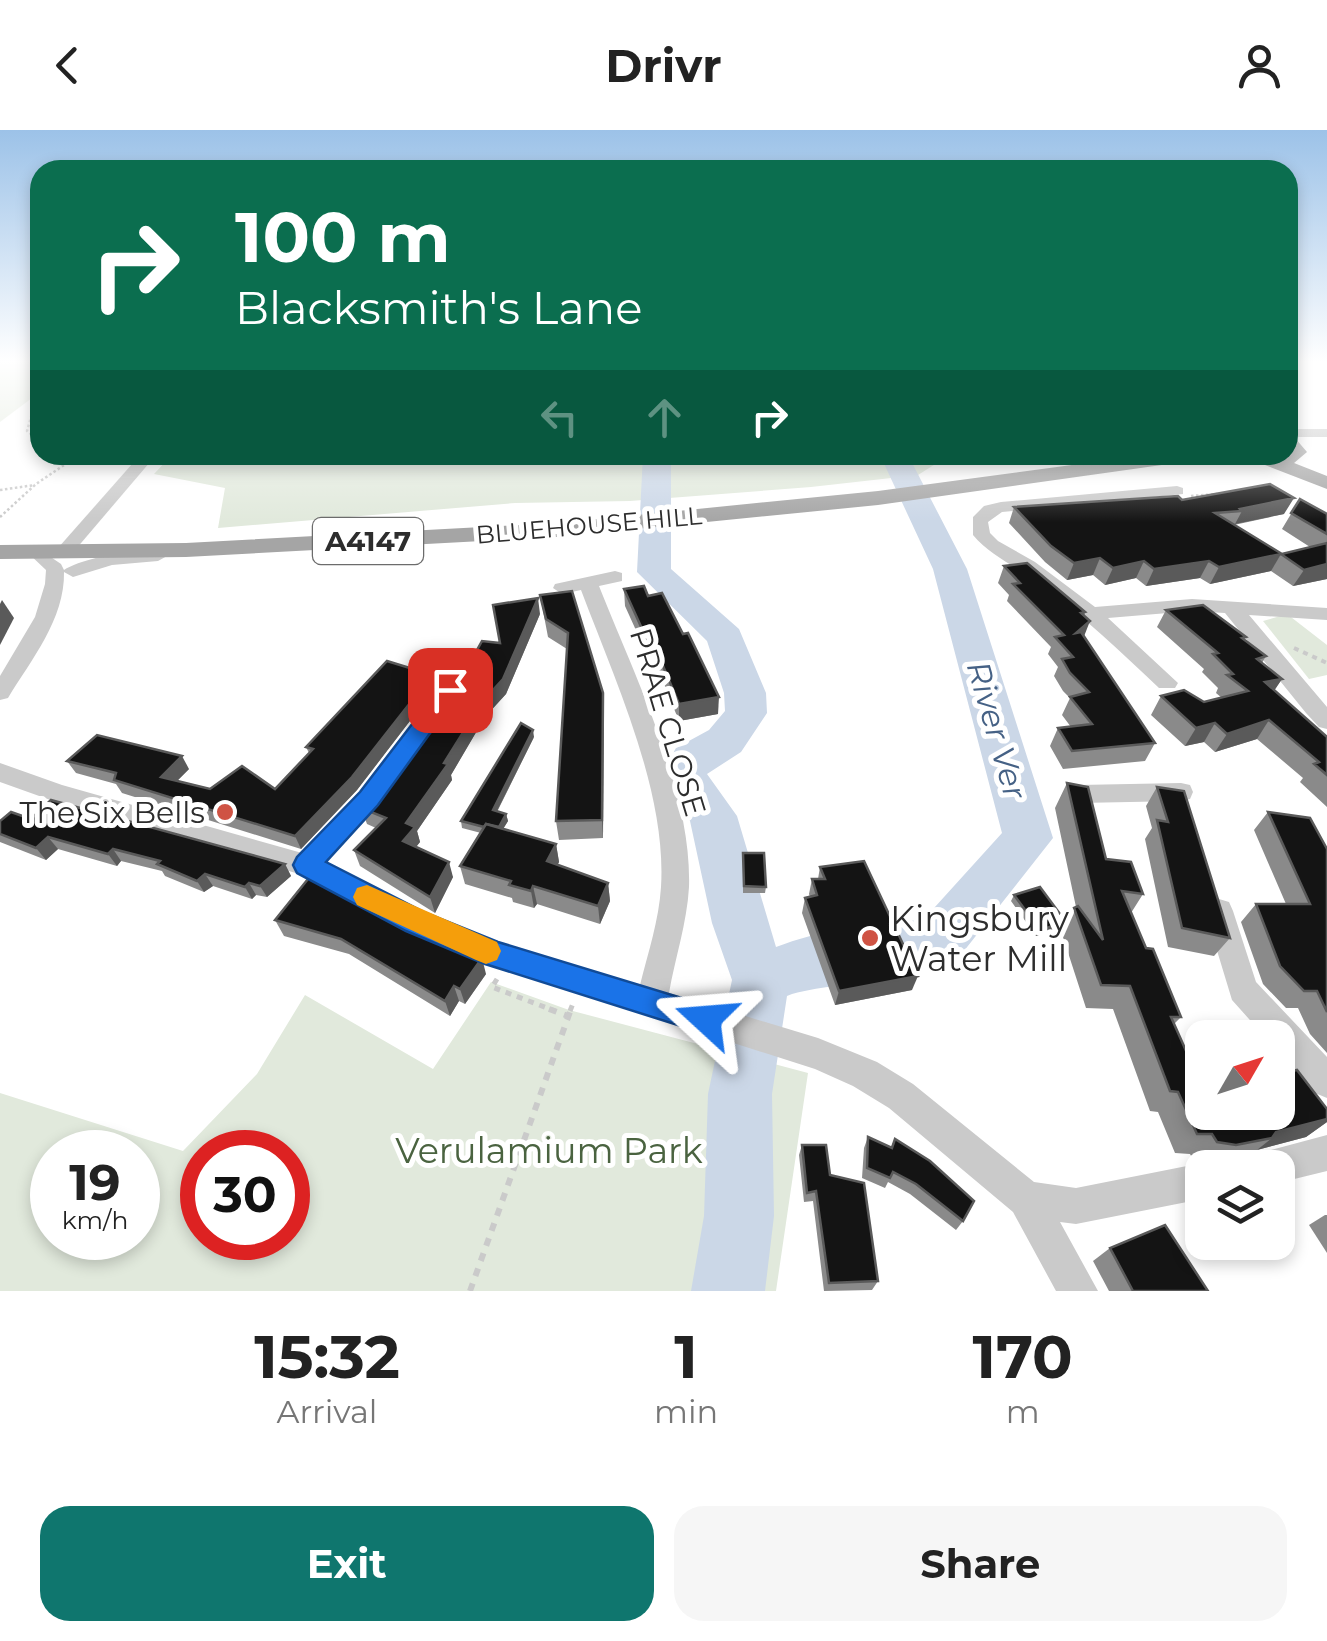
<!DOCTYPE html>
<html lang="en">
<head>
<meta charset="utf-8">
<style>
  :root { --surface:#fff; --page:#f6f6f6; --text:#222; --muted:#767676; --accent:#0f766e }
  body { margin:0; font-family:Montserrat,sans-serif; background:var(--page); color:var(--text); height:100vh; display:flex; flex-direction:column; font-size:38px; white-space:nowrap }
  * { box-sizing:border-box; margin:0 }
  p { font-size:32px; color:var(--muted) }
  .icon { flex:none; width:55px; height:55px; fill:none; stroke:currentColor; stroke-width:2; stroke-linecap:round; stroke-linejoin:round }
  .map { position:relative; height:1161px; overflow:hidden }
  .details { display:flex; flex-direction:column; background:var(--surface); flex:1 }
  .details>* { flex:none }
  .guide { position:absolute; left:30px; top:30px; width:1268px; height:305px; border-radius:30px; box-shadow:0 5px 15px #0003; background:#0b6e4f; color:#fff; overflow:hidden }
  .needle { width:65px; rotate:51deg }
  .controls { position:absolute; left:1185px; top:890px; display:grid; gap:20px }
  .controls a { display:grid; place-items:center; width:110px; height:110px; border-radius:20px; background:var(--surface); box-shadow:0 5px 15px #0003; font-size:50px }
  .speed { position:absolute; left:30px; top:1000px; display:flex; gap:20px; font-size:50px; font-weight:700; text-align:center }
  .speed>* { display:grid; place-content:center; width:130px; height:130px; border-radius:50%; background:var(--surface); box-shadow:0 5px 15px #0003; line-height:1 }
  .speed small { font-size:25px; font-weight:400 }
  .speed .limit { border:15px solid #d22; background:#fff; color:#111 }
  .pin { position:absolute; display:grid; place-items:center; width:85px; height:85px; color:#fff; margin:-42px; border-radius:20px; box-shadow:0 5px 15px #0006 }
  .me { position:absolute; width:110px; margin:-55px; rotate:289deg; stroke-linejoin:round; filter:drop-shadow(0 0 8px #0008) }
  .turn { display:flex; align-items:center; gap:35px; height:210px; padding:0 40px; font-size:45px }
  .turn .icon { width:130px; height:130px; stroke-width:2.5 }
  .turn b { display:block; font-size:70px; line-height:85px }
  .lanes { display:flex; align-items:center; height:95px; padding:0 40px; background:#0003; justify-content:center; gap:50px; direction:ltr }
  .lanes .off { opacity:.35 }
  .eta { display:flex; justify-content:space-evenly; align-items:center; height:170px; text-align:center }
  .eta b { font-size:60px; font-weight:700; line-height:70px }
  .cta { display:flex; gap:20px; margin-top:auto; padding:20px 40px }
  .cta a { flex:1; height:115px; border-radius:30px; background:var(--accent); color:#fff; font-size:40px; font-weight:700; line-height:115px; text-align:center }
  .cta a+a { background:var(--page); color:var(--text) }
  header { display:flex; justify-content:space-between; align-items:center; height:130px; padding:0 40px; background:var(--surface); font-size:45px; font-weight:700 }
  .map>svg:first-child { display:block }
</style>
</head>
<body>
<header><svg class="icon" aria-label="back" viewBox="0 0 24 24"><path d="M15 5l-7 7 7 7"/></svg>Drivr<svg class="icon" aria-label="person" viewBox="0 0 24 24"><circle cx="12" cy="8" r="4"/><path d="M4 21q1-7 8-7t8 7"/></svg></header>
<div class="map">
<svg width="1327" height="1161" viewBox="0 0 1327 1161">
  <rect width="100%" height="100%" fill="#fff"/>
  <g fill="#e1e9dc" fill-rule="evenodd">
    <path d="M0,230h40v32l-40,30z"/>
    <path d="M172,325h762l3,8 -19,12 -107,12 -181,14 -115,2 -297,25 7,-40 -71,-14z"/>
    <path d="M1287,484l40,31v30l-18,4 -46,-58z"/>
    <path d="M491,852l78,28 239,63 -32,218h-776v-198l183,58 74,-77 48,-79 128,74zM138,1022v86h-86v-86zM202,1022h86v86h-86z"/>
  </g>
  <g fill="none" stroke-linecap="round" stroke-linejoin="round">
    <path fill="#cbd7e7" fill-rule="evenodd" d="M643,325h28v114l68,60 27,64 1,20 -26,39 -34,22 30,42 39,131c29,-11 67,-22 96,-11l22,-12 31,-6 77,-85 -69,-264 -53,-114h28l59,114 86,269 -93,118 -66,18 -15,-6c-19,21 -66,17 -92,28l-15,98 2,122 -9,75h-74l13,-75 4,-122 24,-114 -20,-57 -22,-102 -30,-45 16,-28 33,-18 16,-19 -1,-18 -17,-52 -70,-69z"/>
    <g stroke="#cacaca" stroke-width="2.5" stroke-dasharray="2.5 2.5" stroke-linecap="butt">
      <path d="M40,279l-9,8 -4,14 13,10"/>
      <path d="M0,360l35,-5"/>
      <path d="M1191,366l26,-2"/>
      <path d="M0,387l36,-33 43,-29"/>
    </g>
    <path stroke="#cacaca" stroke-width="4" stroke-dasharray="5 5" stroke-linecap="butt" d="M1294,518l33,15"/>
    <g stroke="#cacaca" stroke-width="5" stroke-dasharray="6 6" stroke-linecap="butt">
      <path d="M497,849l-5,8 63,24"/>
      <path d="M570,881l4,-10"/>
    </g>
    <g stroke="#cacaca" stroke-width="6" stroke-dasharray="8 8" stroke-linecap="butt">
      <path d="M549,879l19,7"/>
      <path d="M470,1161l101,-282"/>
    </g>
    <g fill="#cacaca" fill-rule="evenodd">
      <rect x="1288" y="299" width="39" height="8"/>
      <path d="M140,325h16l-86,101h-12v-8z"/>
      <path d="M1177,356l6,2v6l-181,18 -14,10 2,11 8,8 37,21 60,45 97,-8 135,9v12l-78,-5 78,92v22l-8,-2 -13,-14 -81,-100 -33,-2 -84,7 70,65 -3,5h-16c-38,-36 -75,-71 -117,-103 -22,-17 -51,-28 -69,-50v-18l11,-11 17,-4z"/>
      <path d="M36,417l25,17 3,6c18,-12 86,-27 103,-14l-9,5 -46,4 -39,12 -9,-5c1,47 -33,88 -56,126l-8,2v-24l35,-59 10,-33 1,-14 -19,-18z"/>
      <path d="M615,441l7,2v8l-23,5c35,89 93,204 90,301 -2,36 -14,71 -20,106l149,45 59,24 36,22 121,98 42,6 126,-25 11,5h-11v31l-126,25 -16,-2 38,69h-42l-43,-79 -124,-104 -36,-22 -38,-17 -329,-105 -80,-33 -107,-57 -243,-72 -56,-20v-19l62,22 240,68 58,-61 82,-107h16l3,5 -3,5 -80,111 -52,56 100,51 73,30 141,42c8,-32 19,-65 21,-98 6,-96 -47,-209 -80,-297l-19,4 -9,-6 2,-4z"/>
      <path d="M1181,653l9,2 3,7 -3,7 -9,2 -102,2 -9,-2 -3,-7 3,-7 9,-2z"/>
      <path d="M1219,769l10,3 4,9 23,71 71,75v41l-12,-5 -37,-42v-13h-12l-34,-38 -27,-89 4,-9z"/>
      <path d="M1327,1005v36l-49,12v-15h-31l5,-13z"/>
    </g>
    <path fill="#a5a5a5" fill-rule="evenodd" d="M1288,306l7,2 12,14 -13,11 33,13v13l-67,-26h-84l-298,42 -321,32 -371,20 -186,2v-14l186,-2 371,-20 321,-32 268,-36h142z"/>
  </g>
  <g fill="#8a8a8a">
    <path d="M1300,369l27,15v65l-34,7 -22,-15 -61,13 -10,-6 -54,8 -10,-8 -31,7 -12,-10 -26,5 -22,-18 -36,-39 5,-16 168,-7 102,14 -50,11 48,29 28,-7 -28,-18z"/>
    <path d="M1004,436l81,46 -1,25 71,106 -10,18 -82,8 -13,-23 8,-18 13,-1 -9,-12 8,-17 -7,-7 -9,-15 4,-9 -10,-13 3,-7 -44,-46 2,-6 -11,-12z"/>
    <path d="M624,459l24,7 35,38 35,80 -39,7 -30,-74 -5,1 -19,-42z"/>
    <path d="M572,461l31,102v145l-44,2 -3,-19 11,-172 -19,-12 -8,-42z"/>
    <path d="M1166,480l79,30 21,16 -4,7 20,16 -8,11 53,47v70l-27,-25 3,-4 -46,-39 -42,13 -11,-10 -19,4 -34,-31 10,-19 43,6 18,-4 -6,-5 2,-5 -16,-16 2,-3 -47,-42z"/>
    <path d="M540,484l-34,80 -21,23 -34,58 1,5 -35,51 3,11 -4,5 37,30 -18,36 -75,-47 -6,-16 22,-22 -9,-4 -6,-16 97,-128 -3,-14 12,2z"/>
    <path d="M413,539h42l2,12 -18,2 -82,107 -56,59 -179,-56 -6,-9 -40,-11 -9,-12 122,8 -12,12 33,8h65l34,-36 -3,-6z"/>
    <path d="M534,607l-37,75 9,2 2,7 -5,8 53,15 3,18 -2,3 51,18 2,18 -10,23 -63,-20 -3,4 -21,-6 -1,-4 -47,-14 -5,-18 21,-33 -19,-5 -1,-7z"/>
    <path d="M1067,653l39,76 37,35 -12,19 15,35 35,69 -7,7 28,88 125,-3v13l-21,15 -49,13 -10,8 -35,6 -18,-3 -4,-7 -15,-1 -17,-41 -8,-1 -37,-102 -27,-1 -25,-77 1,-3 -26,8 -25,-35 3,-6 52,27 10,-15 -21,-99z"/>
    <path d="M1157,657l73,151 -16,18 -46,-9 -23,-108 7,-11 -6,-22z"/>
    <path d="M1268,682l59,37v204l-17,-19 -12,-26h-12l-23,-24 -22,-62 15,-18h30l-32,-74z"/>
    <path d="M31,689l254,45 6,12 -24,21 -11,-2 -4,4 -39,-13 -9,6 -39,-16 -3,-5 -41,-10 -4,5 -59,-17 -12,11 -46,-18v-21z"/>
    <path d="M743,723l23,34 -1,6h-22z"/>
    <path d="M820,737l92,123 -77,15 -33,-92 3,-15 5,-1 -1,-3 3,-15h6z"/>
    <path d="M275,790l211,54 -21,30 -6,-3 -9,15 -101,-62 -65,-18z"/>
    <path d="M868,1007l23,10 4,-8 68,82 -7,9 -46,-36 -22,-12 -3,6 -23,-10 2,-30z"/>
    <path d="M802,1015l28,30 48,106 -6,9 -48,1 -11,-90 -9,1 -5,-47z"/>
    <path d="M1325,1085h2v38l-18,-28z"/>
    <path d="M1110,1118l98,43h-99l-16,-30z"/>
  </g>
  <g fill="#5a5a5a">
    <path d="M1294,368l-10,16 -49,10 7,-13 -2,-2z"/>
    <path d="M1281,424l-10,17 -61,13 9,-17z"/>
    <path d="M1100,428l-7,17 -26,5 7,-17z"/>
    <path d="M1144,431l-8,17 -31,7 8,-17z"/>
    <path d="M1209,431l-9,17 -54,8 8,-17z"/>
    <path d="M1327,434v15l-34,7 11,-16z"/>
    <path d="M538,468l2,16 -34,80 -21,23 -34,58 1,5 -35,51 3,11 -12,15 -5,-16 3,-18 38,-60z"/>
    <path d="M2,470l12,18 -14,27v-41z"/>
    <path d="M1090,491l-7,18 -7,-6z"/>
    <path d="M648,500l1,17 -5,1 -1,-17z"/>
    <path d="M436,540l3,13 -82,107 -56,59 -6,-13z"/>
    <path d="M1282,549l-12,18 -5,-15z"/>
    <path d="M603,563l1,18 -1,127 -1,-18z"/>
    <path d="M719,567l-1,17 -39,7v-17z"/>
    <path d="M1269,590l-12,19 -42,13 12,-18z"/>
    <path d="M1215,593l-11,19 -19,4 11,-18z"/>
    <path d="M533,600l1,7 -40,80 -1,-7z"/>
    <path d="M182,626l7,13 -21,21 -7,-13z"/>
    <path d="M506,684l2,7 -10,16 -1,-7z"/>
    <path d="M48,707l10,12 -12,11 -10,-12z"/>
    <path d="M556,714l3,18 -9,17 -3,-18z"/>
    <path d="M113,719l8,12 -4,5 -9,-12z"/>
    <path d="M449,732l4,15 -18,36 -5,-16z"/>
    <path d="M285,734l6,12 -24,21 -7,-11z"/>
    <path d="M205,744l8,12 -9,6 -7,-11z"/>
    <path d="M249,753l7,12 -4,4 -7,-12z"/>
    <path d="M608,753l2,18 -10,23 -2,-18z"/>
    <path d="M533,756l4,18 -3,4 -3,-17z"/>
    <path d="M1066,792l-3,6 -27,8 4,-6z"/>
    <path d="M482,828l4,16 -21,30 -5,-15z"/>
    <path d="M918,846l-6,14 -77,15 4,-14z"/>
    <path d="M454,856l5,15 -9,15 -5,-15z"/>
    <path d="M1327,989v3l-21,15 -49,13 15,-12 4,-6z"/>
  </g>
  <g fill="#141414" stroke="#5a5a5a" stroke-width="2.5">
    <path d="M1270,354l24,14 -54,11 2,2 -27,2 67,41 45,-11v21l-23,6 -23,-16 -62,13 -10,-6 -55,8 -10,-8 -31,7 -13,-10 -26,5 -23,-17 -37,-39 164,-11 4,4z"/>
    <path d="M1300,369l27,15v20l-36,-21z"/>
    <path d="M1027,433l58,49 -4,1 9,8 -14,12 5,-1 74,111 -83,8 -14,-23 34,-4 -22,-27 19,-5 -19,-19 -8,-14 11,-2 -18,-20 9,-2 -51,-51 7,-1 -16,-17z"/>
    <path d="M644,456l4,10 14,-3 21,41 5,-1 31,64 -40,7 -31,-74 -5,1 -19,-42z"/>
    <path d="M572,461l31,102 -1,127 -46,1 12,-188 -22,-14 -6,-24z"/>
    <path d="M538,468l-35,81 -21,23 -38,61 4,1 -42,59 9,4 -12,14 46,21 -19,35 -76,-47 32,-32 -25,-10 97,-126 3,-10 -6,-6 12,2 15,-27 18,2 -7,-38z"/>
    <path d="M1203,475l43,32 -4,1 24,18 -9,3 25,20 -17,3 62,55v38l-13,-11 5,-2 -50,-42 -42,14 -12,-11 -19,5 -35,-32 23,-6 20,12 44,-11 -21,-16 6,-1 -20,-20 5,-1 -52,-43z"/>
    <path d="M387,531l26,8 6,-8 36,8 -19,1 -84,107 -57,59 -181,-56 2,-7 -49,-12 30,-26 85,21 -21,21 49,12 32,-23 33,23 38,-40 -7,-2z"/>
    <path d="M521,593l12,7 -40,80 13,4 -7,13 -13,-3 -2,3 -23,-6z"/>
    <path d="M1067,653l21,4 18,72 25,3 12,32 -21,-3 24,57 7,1 28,68h-10l24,54 7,1v40h76v-38l19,-4 30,39v10l-51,13 -4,6 -36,7 -19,-3 -5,-8h-15l-19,-42 -8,-1 -40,-105 -29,-1 -27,-77 4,-2 25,34z"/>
    <path d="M1157,657l27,4 46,147 -48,-10 -25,-108 11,2z"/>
    <path d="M51,670l234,64 -25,22 -11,-3 -4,4 -40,-13 -8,7 -40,-17 3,-3 -47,-12 -5,5 -60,-17 -12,11 -36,-14v-13l11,-9 20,7z"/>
    <path d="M1268,682l42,6 17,31v163l-10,-21h-13l-24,-25 -24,-62h54z"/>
    <path d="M486,694l70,20 -9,17 61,22 -10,23 -65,-20 -2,5 -22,-6 2,-4 -51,-15z"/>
    <path d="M743,723h21l2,34 -22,-1z"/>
    <path d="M864,731l54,115 -79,15 -34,-93 12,-3 -5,-16h13l-5,-12z"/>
    <path d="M312,744l170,84 -22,31 -6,-3 -9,15 -104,-62 -66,-19z"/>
    <path d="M1040,757l26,35 -26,8 -26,-35z"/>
    <path d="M868,1007l24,11 3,-9 35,22 44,40 -11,20 -47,-37 -23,-12 -3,6 -23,-10z"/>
    <path d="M802,1015h24l4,30 34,8 14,98 -49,2 -13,-92 -9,2z"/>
    <path d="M1165,1095l43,66h-75l-23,-43z"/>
  </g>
  <linearGradient id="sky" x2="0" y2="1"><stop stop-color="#9cc2e8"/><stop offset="0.59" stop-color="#fff"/><stop offset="1" stop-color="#fff" stop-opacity="0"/></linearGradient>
  <rect width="1327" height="392" fill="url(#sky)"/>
  <path fill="#1a73e8" stroke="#114b97" stroke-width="2.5" d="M450,553l7,2 4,5 -4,6 -79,109 -52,57 100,51 72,29 220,67 4,10 -4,11 -12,4 -221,-70 -79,-33 -109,-58 -4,-8 4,-8 63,-65 82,-107z"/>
  <path fill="#f59e0b" d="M367,755l130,57 4,9 -4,9 -11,4 -10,-4 -119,-55 -4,-8 4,-9z"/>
  <g fill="#cf5344" stroke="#fff" stroke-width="4">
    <circle cx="225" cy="682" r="10"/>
    <circle cx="870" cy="808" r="10"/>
  </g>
  <g text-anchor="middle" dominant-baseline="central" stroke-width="10" stroke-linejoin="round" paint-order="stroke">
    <g font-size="25" fill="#2d2d2d" stroke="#fff">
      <text transform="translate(589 395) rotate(-5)">BLUEHOUSE HILL</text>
    </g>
    <rect fill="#fff" stroke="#6c6c6c" stroke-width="2.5" x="313" y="388" width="110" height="46" rx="8"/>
    <g font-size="28" font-weight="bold" fill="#2d2d2d">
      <text x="368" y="411">A4147</text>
    </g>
    <g font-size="30" fill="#2d2d2d" stroke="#fff">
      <text transform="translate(668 592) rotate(73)">PRAE CLOSE</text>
    </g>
    <g font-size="30" fill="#2d2d2d" stroke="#fff" text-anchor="end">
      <text x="205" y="682">The Six Bells</text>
    </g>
    <g font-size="32" font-style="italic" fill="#456185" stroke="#fff">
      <text transform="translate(997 600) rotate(74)">River Ver</text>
    </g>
    <g font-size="35" fill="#2d2d2d" stroke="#fff" text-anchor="start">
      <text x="890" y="788">Kingsbury<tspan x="890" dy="40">Water Mill</tspan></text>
    </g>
    <g font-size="35" fill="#4a6340" stroke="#fff">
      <text x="549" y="1020">Verulamium Park</text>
    </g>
  </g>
</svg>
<div class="controls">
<a><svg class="needle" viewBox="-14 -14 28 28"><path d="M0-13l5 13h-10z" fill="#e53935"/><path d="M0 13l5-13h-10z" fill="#767676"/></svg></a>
<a><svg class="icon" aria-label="layers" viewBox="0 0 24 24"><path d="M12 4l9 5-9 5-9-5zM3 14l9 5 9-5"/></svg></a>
</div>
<div class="speed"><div>19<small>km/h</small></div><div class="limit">30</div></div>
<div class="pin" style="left:450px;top:560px;background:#d93025"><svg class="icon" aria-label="arrive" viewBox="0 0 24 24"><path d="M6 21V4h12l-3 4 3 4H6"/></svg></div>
<svg class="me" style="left:706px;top:889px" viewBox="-20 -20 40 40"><path d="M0-17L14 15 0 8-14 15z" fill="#1a73e8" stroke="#fff" stroke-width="4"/></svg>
<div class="guide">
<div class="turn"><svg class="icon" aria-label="right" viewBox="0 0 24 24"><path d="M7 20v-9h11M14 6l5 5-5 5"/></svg><div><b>100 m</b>Blacksmith's Lane</div></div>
<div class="lanes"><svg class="icon off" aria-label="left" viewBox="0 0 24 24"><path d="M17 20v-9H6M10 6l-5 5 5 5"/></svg><svg class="icon off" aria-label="ahead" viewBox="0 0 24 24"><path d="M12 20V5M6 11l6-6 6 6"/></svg><svg class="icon" aria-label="right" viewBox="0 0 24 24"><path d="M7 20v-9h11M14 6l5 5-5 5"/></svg></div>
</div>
</div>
<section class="details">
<div class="eta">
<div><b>15:32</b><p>Arrival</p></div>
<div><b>1</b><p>min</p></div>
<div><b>170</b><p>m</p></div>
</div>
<div class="cta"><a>Exit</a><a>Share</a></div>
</section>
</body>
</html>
